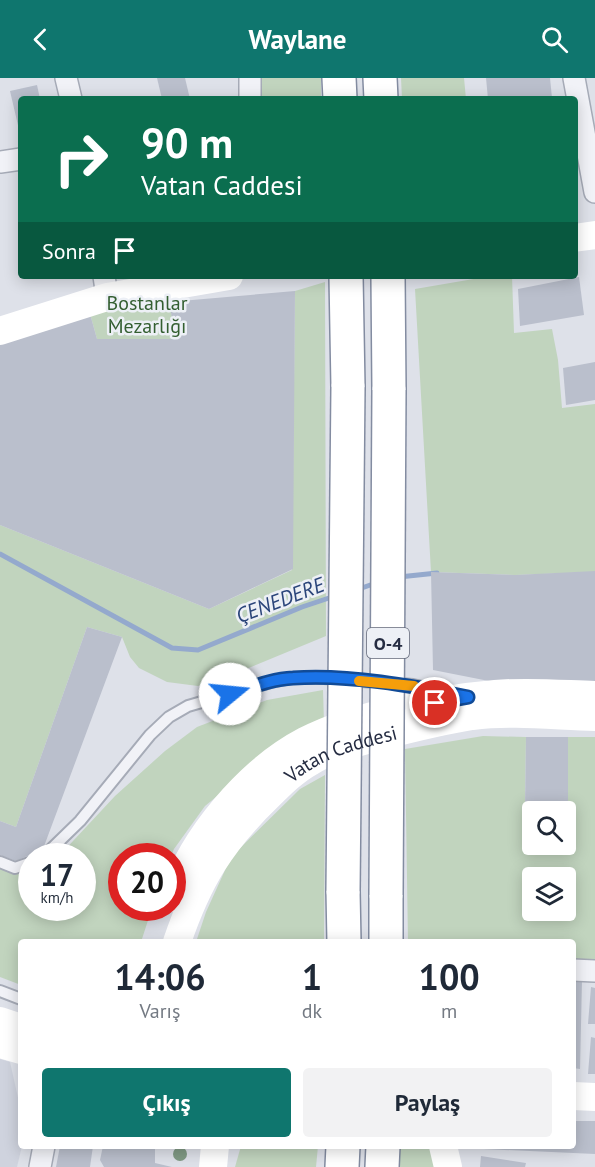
<!DOCTYPE html>
<html lang="tr">
<head>
<meta charset="utf-8">
<style>
  :root { --surface:#fff; --page:#f2f2f3; --text:#1f2937; --muted:#747a83; --accent:#0f766e }
  body { margin:0; font-family:"PT Sans",sans-serif; background:var(--page); color:var(--text); height:100vh; display:flex; flex-direction:column; font-size:22px; white-space:nowrap }
  * { box-sizing:border-box; margin:0 }
  p { font-size:20px; color:var(--muted) }
  .icon { flex:none; width:33px; height:33px; fill:none; stroke:currentColor; stroke-width:2; stroke-linecap:round; stroke-linejoin:round }
  .map { position:relative; flex:1; overflow:hidden }
  .side { position:absolute; left:18px; top:861px; width:558px; height:210px; display:flex; flex-direction:column; background:var(--surface); border-radius:6px; box-shadow:0 3px 15px #0003 }
  .side>* { flex:none }
  .hud { position:absolute; left:18px; top:18px; width:560px; height:183px; border-radius:6px; box-shadow:0 3px 15px #0003; background:#0b6e4f; color:#fff; overflow:hidden }
  .buttons { position:absolute; left:522px; top:723px; display:grid; gap:12px }
  .buttons a { display:grid; place-items:center; width:54px; height:54px; border-radius:6px; background:var(--surface); box-shadow:0 3px 15px #0003; font-size:30px }
  .speed { position:absolute; left:18px; top:765px; display:flex; gap:12px; font-size:30px; font-weight:700; text-align:center }
  .speed>* { display:grid; place-content:center; width:78px; height:78px; border-radius:50%; background:var(--surface); box-shadow:0 3px 15px #0003; line-height:1 }
  .speed small { font-size:15px; font-weight:400 }
  .speed .limit { border:9px solid #d22; background:#fff; color:#111 }
  .pin { position:absolute; display:grid; place-items:center; width:51px; height:51px; color:#fff; margin:-26px; border:3px solid #fff; border-radius:50%; box-shadow:0 2px 6px #0007 }
  .me { position:absolute; width:66px; margin:-33px; rotate:73deg; stroke-linejoin:round; filter:drop-shadow(0 0 4px #0008) }
  .turn { display:flex; align-items:center; gap:21px; height:126px; padding:0 24px; font-size:27px }
  .turn .icon { width:78px; height:78px; stroke-width:2.5 }
  .turn b { display:block; font-size:42px; line-height:51px }
  .then { display:flex; align-items:center; height:57px; padding:0 24px; background:#0003; gap:12px; font-size:22px }
  .eta { display:flex; justify-content:space-evenly; align-items:center; height:102px; text-align:center }
  .eta b { font-size:36px; font-weight:700; line-height:42px }
  .button { display:flex; gap:12px; margin-top:auto; padding:12px 24px }
  .button a { flex:1; height:69px; border-radius:6px; background:var(--accent); color:#fff; font-size:24px; font-weight:700; line-height:69px; text-align:center }
  .button a+a { background:var(--page); color:var(--text) }
  header { display:flex; justify-content:space-between; align-items:center; height:78px; padding:0 24px; background:var(--accent); color:#fff; font-size:27px; font-weight:700 }
  .map>svg:first-child { display:block }
</style>
</head>
<body>
<header><svg class="icon" aria-label="back" viewBox="0 0 24 24"><path d="M15 5l-7 7 7 7"/></svg>Waylane<svg class="icon" aria-label="search" viewBox="0 0 24 24"><circle cx="10" cy="10" r="6"/><path d="M15 15l6 6"/></svg></header>
<div class="map">
<svg width="595" height="1089" viewBox="0 0 595 1089">
  <rect width="100%" height="100%" fill="#dee1e9"/>
  <path fill="#cfd3de" d="M0,981l10,3 11,49 1,35 -5,21h-17z"/>
  <g fill="#c1d4be" fill-rule="evenodd">
    <rect x="262" y="0" width="59" height="21"/>
    <path d="M401,0h63l2,21h-64z"/>
    <path d="M491,198h21l2,57 38,-4 6,31 4,48 33,-4v168l-80,3 -84,-3 -16,-283z"/>
    <path d="M325,204l1,354 -92,38 -36,12 -31,-4 -28,-14 -9,-11 -8,-20 -35,-10 -71,200 -16,-6v-296l209,84 83,-39 3,-279z"/>
    <path d="M167,209l9,52h-79l-10,-36z"/>
    <path d="M323,612l1,33 -81,52 -38,31 -31,43 -3,7h-49v52h30l-11,34h-120v43l-21,-8v-109l14,5 17,-1 1,36h50v-52h-23l56,-60 50,-45 32,-24 70,-27z"/>
    <path d="M483,658l43,1 -1,69 43,-69h27v234l-22,-1v-28h-165l-3,-193zM532,734h34v32h-34zM532,800h34v32h-34z"/>
    <path d="M325,697l-1,167h-128l10,-30 25,-55 69,-68z"/>
    <path d="M241,1068h77l-2,21h-81z"/>
    <path d="M393,1068h39l6,21h-45z"/>
  </g>
  <g fill="none" stroke-linecap="round" stroke-linejoin="round">
    <g stroke="#94a9cd" stroke-width="5">
      <path d="M0,476l172,94 26,2 104,-43 33,-11"/>
      <path d="M399,499l38,-4"/>
      <path d="M356,512l20,-7"/>
    </g>
  </g>
  <g fill="#babfcc">
    <path d="M157,0h28l5,21h-28z"/>
    <path d="M486,0h64l2,20 -64,1z"/>
    <path d="M37,7l3,14h-19l-1,35 -10,-43z"/>
    <path d="M579,199l5,38 -64,11 -2,-37z"/>
    <path d="M295,213l-2,278 -84,40 -209,-84v-194l87,-28 10,36h79l-7,-37z"/>
    <path d="M595,284v38l-29,5 -3,-37z"/>
    <path d="M595,493v112l-101,-1 -61,-12 -2,-98 84,3z"/>
    <path d="M87,549l35,10 -79,212 -27,12 -16,-6v-34l16,6z"/>
    <path d="M526,659h42v70h-43z"/>
    <path d="M573,903h9l-2,88 -7,-1z"/>
    <path d="M591,909l4,1v36h-7z"/>
    <path d="M591,959l4,1v36h-7z"/>
    <path d="M573,1043h22v33l-112,-5v-3h90z"/>
    <path d="M60,1068h33l-3,21h-34z"/>
    <path d="M103,1068h52v17l17,4h-68l-4,-7z"/>
    <path d="M481,1078l45,7 -1,4h-45z"/>
  </g>
  <g fill="none" stroke-linecap="round" stroke-linejoin="round">
    <g stroke="#a6abb7" stroke-width="14">
      <g id="lane">
        <path d="M44,778l36,-35 70,-86 19,-18 19,-11 83,-24 20,-4h33l89,7 27,6"/>
        <path d="M0,784l15,6 17,-6"/>
        <path d="M0,913l21,8"/>
      </g>
    </g>
    <g stroke="#a6abb7" stroke-width="24">
      <g id="street">
        <path d="M66,0l5,21"/>
        <path d="M250,0v21"/>
        <path d="M574,0l21,114"/>
        <path d="M0,84l21,-3"/>
        <path d="M104,198l3,21"/>
        <path d="M573,892l22,1"/>
        <path d="M40,1089l4,-21"/>
      </g>
    </g>
    <g stroke="#838ca1" stroke-width="36">
      <g id="highway">
        <path d="M339,0l1,21"/>
        <path d="M380,0l1,21"/>
        <path d="M346,198l2,111"/>
        <path d="M388,198l1,114"/>
        <path d="M343,813l1,51"/>
        <path d="M386,817v47"/>
        <path d="M342,1089l1,-21"/>
        <path d="M382,1089l1,-21"/>
      </g>
    </g>
    <use href="#lane" stroke="#f1f2f7" stroke-width="10"/>
    <use href="#street" stroke="#f1f2f7" stroke-width="21"/>
    <g stroke="#fff" stroke-width="28">
      <path d="M574,160l21,-3"/>
      <path d="M0,253l107,-34 122,-21"/>
      <path d="M172,820c21,-61 76,-127 133,-157 50,-26 133,-42 190,-47 32,-3 67,0 100,1"/>
      <path id="s1" d="M177,864c21,-62 44,-100 91,-145 13,-13 26,-26 42,-35 21,-13 45,-19 68,-25 31,-8 62,-16 94,-21 40,-5 83,0 123,1"/>
      <path d="M0,943l21,7"/>
      <path d="M0,966l21,6"/>
      <path d="M573,1018l22,1"/>
      <path d="M443,1068l5,21"/>
      <path d="M213,1089l2,-21"/>
    </g>
    <use href="#highway" stroke="#fff" stroke-width="33"/>
    <g stroke="#838ca1" stroke-width="36" stroke-linecap="butt">
      <g id="highway-bridge">
        <path d="M343,813l5,-504"/>
        <path d="M386,817l3,-505"/>
      </g>
    </g>
    <use href="#highway-bridge" stroke="#fff" stroke-width="33"/>
  </g>
  <circle fill="#809a84" cx="180" cy="1076" r="7"/>
  <g fill="none" stroke-linecap="round" stroke-linejoin="round">
    <g stroke="#114b97" stroke-width="15">
      <path id="route" d="M230,616c20,-6 41,-15 63,-16 56,-4 119,8 175,19l-33,6"/>
    </g>
    <use href="#route" stroke="#1a73e8" stroke-width="10"/>
    <path stroke="#f59e0b" stroke-width="10" d="M359,603l55,5"/>
  </g>
  <g text-anchor="middle" dominant-baseline="central" stroke-width="5" stroke-linejoin="round" paint-order="stroke">
    <rect fill="#edf0f6" stroke="#616778" stroke-width="1.5" x="367" y="550" width="42" height="30" rx="4.5"/>
    <g font-size="18" font-weight="bold" fill="#252c42">
      <text x="388" y="565">O-4</text>
    </g>
    <g font-size="20" fill="#345f31" stroke="#edf0f6">
      <text x="147" y="225">Bostanlar<tspan x="147" dy="23">Mezarlığı</tspan></text>
    </g>
    <g font-size="20" fill="#252c42" stroke="#edf0f6">
      <text stroke="none"><textPath href="#s1" startOffset="260">Vatan Caddesi</textPath></text>
    </g>
    <g font-size="21" font-style="italic" fill="#2b457a" stroke="#edf0f6">
      <text transform="translate(280 522) rotate(-21)">ÇENEDERE</text>
    </g>
  </g>
</svg>
<div class="buttons">
<a><svg class="icon" aria-label="search" viewBox="0 0 24 24"><circle cx="10" cy="10" r="6"/><path d="M15 15l6 6"/></svg></a>
<a><svg class="icon" aria-label="layers" viewBox="0 0 24 24"><path d="M12 4l9 5-9 5-9-5zM3 14l9 5 9-5"/></svg></a>
</div>
<div class="speed"><div>17<small>km/h</small></div><div class="limit">20</div></div>
<div class="pin" style="left:435px;top:625px;background:#d93025"><svg class="icon" aria-label="arrive" viewBox="0 0 24 24"><path d="M6 21V4h12l-3 4 3 4H6"/></svg></div>
<svg class="me" style="left:230px;top:616px" viewBox="-20 -20 40 40"><circle r="19" fill="#fff"/><path d="M0-13L10 11 0 6-10 11z" fill="#1a73e8"/></svg>
<div class="hud">
<div class="turn"><svg class="icon" aria-label="right" viewBox="0 0 24 24"><path d="M7 20v-9h11M14 6l5 5-5 5"/></svg><div><b>90 m</b>Vatan Caddesi</div></div>
<div class="then">Sonra<svg class="icon" aria-label="arrive" viewBox="0 0 24 24"><path d="M6 21V4h12l-3 4 3 4H6"/></svg></div>
</div>
<section class="side">
<div class="eta">
<div><b>14:06</b><p>Varış</p></div>
<div><b>1</b><p>dk</p></div>
<div><b>100</b><p>m</p></div>
</div>
<div class="button"><a>Çıkış</a><a>Paylaş</a></div>
</section>
</div>
</body>
</html>
